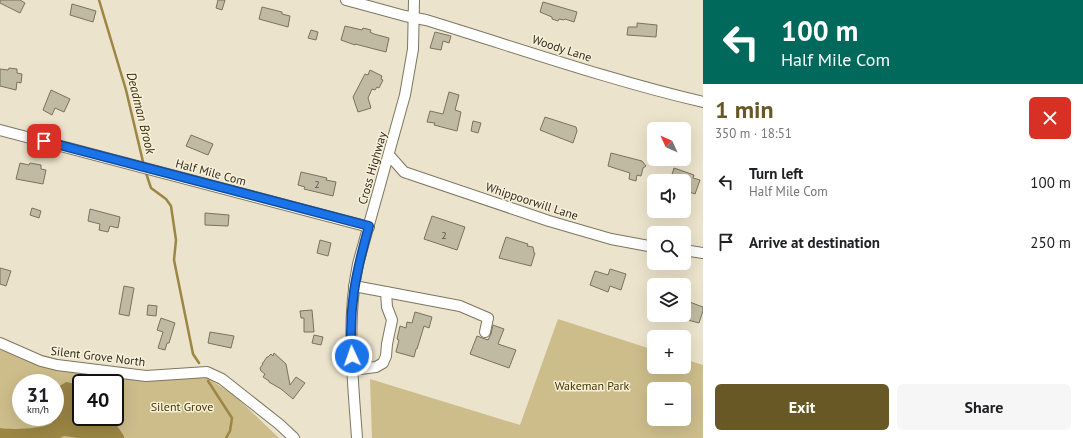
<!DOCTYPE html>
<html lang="en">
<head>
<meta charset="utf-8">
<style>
  :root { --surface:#fff; --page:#f6f6f6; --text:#202124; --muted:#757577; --accent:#685826 }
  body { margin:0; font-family:"PT Sans",sans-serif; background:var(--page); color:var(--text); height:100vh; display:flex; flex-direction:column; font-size:15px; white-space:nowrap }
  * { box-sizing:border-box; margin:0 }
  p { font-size:13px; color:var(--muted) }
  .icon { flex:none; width:22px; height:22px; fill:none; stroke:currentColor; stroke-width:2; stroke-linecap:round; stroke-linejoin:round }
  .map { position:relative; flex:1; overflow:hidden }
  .details { display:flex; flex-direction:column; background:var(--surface); width:380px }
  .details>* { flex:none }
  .hud { background:#00695c; color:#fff; overflow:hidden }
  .needle { width:26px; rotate:314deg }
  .buttons { position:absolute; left:647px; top:122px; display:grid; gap:8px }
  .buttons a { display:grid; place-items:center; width:44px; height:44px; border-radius:6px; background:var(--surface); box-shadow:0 4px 16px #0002; font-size:20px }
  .speed { position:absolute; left:12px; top:374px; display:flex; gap:8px; font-size:20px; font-weight:700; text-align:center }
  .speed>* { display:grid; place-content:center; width:52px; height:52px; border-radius:50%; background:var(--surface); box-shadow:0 4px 16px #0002; line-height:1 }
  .speed small { font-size:10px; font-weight:400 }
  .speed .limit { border:2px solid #111; border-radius:6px; background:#fff; color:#111 }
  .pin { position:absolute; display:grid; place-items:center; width:34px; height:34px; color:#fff; margin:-17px; border-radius:8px; box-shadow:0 2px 6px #0006 }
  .me { position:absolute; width:44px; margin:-22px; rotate:357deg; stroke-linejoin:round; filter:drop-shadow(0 0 3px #0008) }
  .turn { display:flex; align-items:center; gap:14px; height:84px; padding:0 12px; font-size:18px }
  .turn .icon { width:52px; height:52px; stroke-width:2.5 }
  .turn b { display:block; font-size:28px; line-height:34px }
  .round { display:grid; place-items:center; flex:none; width:42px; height:42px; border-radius:6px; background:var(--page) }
  .headline { display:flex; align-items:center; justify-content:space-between; height:68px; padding:0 12px }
  h1 { font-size:24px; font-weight:600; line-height:30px; color:var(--accent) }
  .cta { display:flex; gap:8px; margin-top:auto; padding:8px 12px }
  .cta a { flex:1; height:46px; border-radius:6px; background:var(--accent); color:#fff; font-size:16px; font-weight:600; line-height:46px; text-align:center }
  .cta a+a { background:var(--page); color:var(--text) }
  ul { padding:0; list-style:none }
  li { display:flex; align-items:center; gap:12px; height:60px; padding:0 12px }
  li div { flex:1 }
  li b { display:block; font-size:15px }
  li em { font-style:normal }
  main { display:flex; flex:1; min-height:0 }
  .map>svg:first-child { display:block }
</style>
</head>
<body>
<main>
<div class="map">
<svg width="703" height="438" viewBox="0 0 703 438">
  <rect width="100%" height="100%" fill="#ebe3cb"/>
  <g fill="#cdbd8b" fill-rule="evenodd">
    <path d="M558,319l96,31v17h30v-8l19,6v73h-331l-2,-59 150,46zM654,389h30v30h-30z"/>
    <path d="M0,346l48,10 57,18 33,7 41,-7 23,1 31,19 46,44h-279zM21,383h34v34h-34zM81,383h34v34h-34z"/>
  </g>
  <path fill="#9b8644" d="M66,382l15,3v32h30l13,19v2h-46l-14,-2 -4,2h-60v-10c12,2 42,1 52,-5l-2,-6h5v-26l3,-4z"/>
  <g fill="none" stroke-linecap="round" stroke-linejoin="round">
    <g stroke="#9b8644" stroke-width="2.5">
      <path d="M99,0l27,90 18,76"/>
      <path d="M145,170l6,18 15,11 5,7 5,34 -2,20 19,94 6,9"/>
      <path d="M208,381l24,37 -2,13 -4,7"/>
    </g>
  </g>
  <g fill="#c1baa3" stroke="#79725d">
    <path d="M0,0h20l5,3 -5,10 -20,-10z"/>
    <path d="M218,0h7l-3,10 -6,-2z"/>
    <path d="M543,2l34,10 -3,10 -9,-3 -1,1 -5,-1 -1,2 -6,-2v-2l-12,-5z"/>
    <path d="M72,4l24,7 -3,11 -23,-7z"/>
    <path d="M262,7l20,5v2l8,2 -2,11 -29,-8z"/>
    <path d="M637,23l20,2 -1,12 -29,-2 1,-8h9z"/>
    <path d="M345,26l17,4 1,-2 8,2 -1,2 4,2 15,4 -3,14 -31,-8v1l-14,-5z"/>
    <path d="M311,30l7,2 -2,8 -8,-2z"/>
    <path d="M435,32l16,4 -2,7 -6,-2 -2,9 -11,-2z"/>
    <path d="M9,68l8,1v4l5,1 -1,9 -4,-1 -1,8 -16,-4v-17l8,1z"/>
    <path d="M370,70l12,6 -1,3 2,1 -4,8 -2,-1 -2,3 -3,-1 -4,9 3,10 -13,4 -5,-15 12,-23 3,1z"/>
    <path d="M51,90l19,9 -6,13 -9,-4 -3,7 -9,-5z"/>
    <path d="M449,92l10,3 -4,15 6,2 -4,19 -23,-6 1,-2 -8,-1 3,-11 13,3z"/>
    <path d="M545,117l31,10 1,4 -4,12 -33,-13z"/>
    <path d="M473,121l8,2 -3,10 -7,-2z"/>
    <path d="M191,135l22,9 -5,11 -22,-9z"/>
    <path d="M611,153l31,8 4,5 -3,2 -2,8 -4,-1 -1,6 -7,-2 1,-6 -22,-7z"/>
    <path d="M20,163l9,2 1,-2 11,2v4l5,1 -3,14 -27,-5z"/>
    <path d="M674,168l20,7 -1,3 7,2 -5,14 -11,-4v-9h-14z"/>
    <path d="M301,172l26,6 -1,2 10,2 -3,14 -29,-7 1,-2 -7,-2z"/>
    <path d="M32,208l9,3 -2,7 -9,-3z"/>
    <path d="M90,209l30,8 -2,11 -8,-2 -2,6 -9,-2 1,-6 -12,-3z"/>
    <path d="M205,213l24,2 -1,11 -23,-1z"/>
    <path d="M432,216l33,11 -8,23 -33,-11z"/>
    <path d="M506,237l22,7 -1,2 6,1 1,6h1l-4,13 -32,-8z"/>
    <path d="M320,240l11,3 -3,13 -11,-3z"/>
    <path d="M0,268l11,3 -5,15 -6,-2z"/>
    <path d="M610,269l16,5 -5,16 -11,-4 -2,6 -18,-7 5,-14 13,4z"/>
    <path d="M124,286l10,2 -5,28 -10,-2z"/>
    <path d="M684,300l19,7v4l-4,12 -15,-4z"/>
    <path d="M148,305l9,1 -1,10 -9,-1z"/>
    <path d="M312,310l2,22h-10v-14h-3l-1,-7z"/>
    <path d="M415,312l17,5 -3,11 -5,-2 -7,23h-1l-2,8 -18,-5 3,-12 -2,-1 3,-13 6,2 1,-6 5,1z"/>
    <path d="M161,318l14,5 -6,20h-2l-2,7 -7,-2 5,-16 -6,-2z"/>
    <path d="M493,325l11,4 -6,15 18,6 -7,18 -39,-14 7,-18 11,4 3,-6z"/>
    <path d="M210,332l24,4 -3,12 -23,-5z"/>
    <path d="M314,335l9,2 -2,8 -9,-2z"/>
    <path d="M274,353l12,11 4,21 6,-8 9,6 -12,16 -12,-10 -12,-7v-1l-6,-4 2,-3 -4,-3 -1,-3 3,-4h-1l5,-7h1l3,-3 2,2z"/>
  </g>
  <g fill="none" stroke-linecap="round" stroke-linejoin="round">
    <g stroke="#7c7560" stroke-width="12">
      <g id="minor">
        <path d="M346,0l59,16 21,4c92,28 183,60 277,82"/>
        <path d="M0,130l369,97"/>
        <path d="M389,155l15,17 145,49 62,18 43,8"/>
        <path d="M684,250l19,3"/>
        <path d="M386,292l74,14 28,12 -3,14"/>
        <path d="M0,343l41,18 16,4 89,11 61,-4 15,7 57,45 15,14"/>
        <path d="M352,370l24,-3 7,-4 3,-7 1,-12 5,-24 -5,-13 -1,-15 -32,-6"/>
        <path d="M357,438c-4,-58 -11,-116 1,-174l47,-169 8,-46 1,-49"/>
      </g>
    </g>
    <use href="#minor" stroke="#fff" stroke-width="10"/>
  </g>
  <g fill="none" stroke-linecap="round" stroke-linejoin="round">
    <g stroke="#114b97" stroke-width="10">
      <path id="route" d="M44,141l325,85c-13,46 -21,83 -17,130"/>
    </g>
    <use href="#route" stroke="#1a73e8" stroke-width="7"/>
  </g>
  <g text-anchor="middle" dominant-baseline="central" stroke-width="3" stroke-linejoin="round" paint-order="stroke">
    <g font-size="10" fill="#534f42">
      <text x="317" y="184">2</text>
      <text x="444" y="235">2</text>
    </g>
    <g font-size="12" fill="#2e2b22" stroke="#f8f0d8">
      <text transform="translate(562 48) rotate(18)">Woody Lane</text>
      <text transform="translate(372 168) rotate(-74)">Cross Highway</text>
      <text transform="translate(211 172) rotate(15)">Half Mile Com</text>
      <text transform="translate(532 201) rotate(18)">Whippoorwill Lane</text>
      <text transform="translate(98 356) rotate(7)">Silent Grove North</text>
    </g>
    <g font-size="12" fill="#443500" stroke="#f8f0d8">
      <text x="592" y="385">Wakeman Park</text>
      <text x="182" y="406">Silent Grove</text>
    </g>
    <g font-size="13" font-style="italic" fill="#393012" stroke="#f8f0d8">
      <text transform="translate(141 113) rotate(76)">Deadman Brook</text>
    </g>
  </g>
</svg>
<div class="buttons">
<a><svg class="needle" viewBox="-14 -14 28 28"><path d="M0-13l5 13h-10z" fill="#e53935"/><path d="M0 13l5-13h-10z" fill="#757577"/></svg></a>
<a><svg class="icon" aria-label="sound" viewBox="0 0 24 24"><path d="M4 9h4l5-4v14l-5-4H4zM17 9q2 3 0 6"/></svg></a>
<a><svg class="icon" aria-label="search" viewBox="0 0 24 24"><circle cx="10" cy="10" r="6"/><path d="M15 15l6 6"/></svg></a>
<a><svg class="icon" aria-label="layers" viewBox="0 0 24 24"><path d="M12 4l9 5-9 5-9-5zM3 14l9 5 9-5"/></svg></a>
<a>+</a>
<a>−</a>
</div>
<div class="speed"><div>31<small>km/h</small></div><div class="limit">40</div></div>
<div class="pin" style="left:44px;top:141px;background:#d93025"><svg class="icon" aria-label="arrive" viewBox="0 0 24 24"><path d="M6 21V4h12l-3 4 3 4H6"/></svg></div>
<svg class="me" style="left:352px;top:356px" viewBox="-20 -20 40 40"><circle r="17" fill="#1a73e8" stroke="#fff" stroke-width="3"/><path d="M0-11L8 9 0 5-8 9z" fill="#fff"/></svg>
</div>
<section class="details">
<div class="hud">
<div class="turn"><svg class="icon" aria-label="left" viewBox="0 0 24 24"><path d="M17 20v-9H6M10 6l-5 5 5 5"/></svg><div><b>100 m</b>Half Mile Com</div></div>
</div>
<div class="headline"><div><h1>1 min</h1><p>350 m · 18:51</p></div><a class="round" style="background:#d93025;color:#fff"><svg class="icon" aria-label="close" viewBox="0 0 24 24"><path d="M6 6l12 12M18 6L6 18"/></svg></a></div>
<ul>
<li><svg class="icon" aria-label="left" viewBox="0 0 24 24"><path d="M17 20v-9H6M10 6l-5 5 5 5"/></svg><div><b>Turn left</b><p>Half Mile Com</p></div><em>100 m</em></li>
<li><svg class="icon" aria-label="arrive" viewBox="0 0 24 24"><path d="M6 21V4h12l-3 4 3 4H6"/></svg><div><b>Arrive at destination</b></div><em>250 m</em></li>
</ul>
<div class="cta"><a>Exit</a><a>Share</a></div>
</section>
</main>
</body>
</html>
